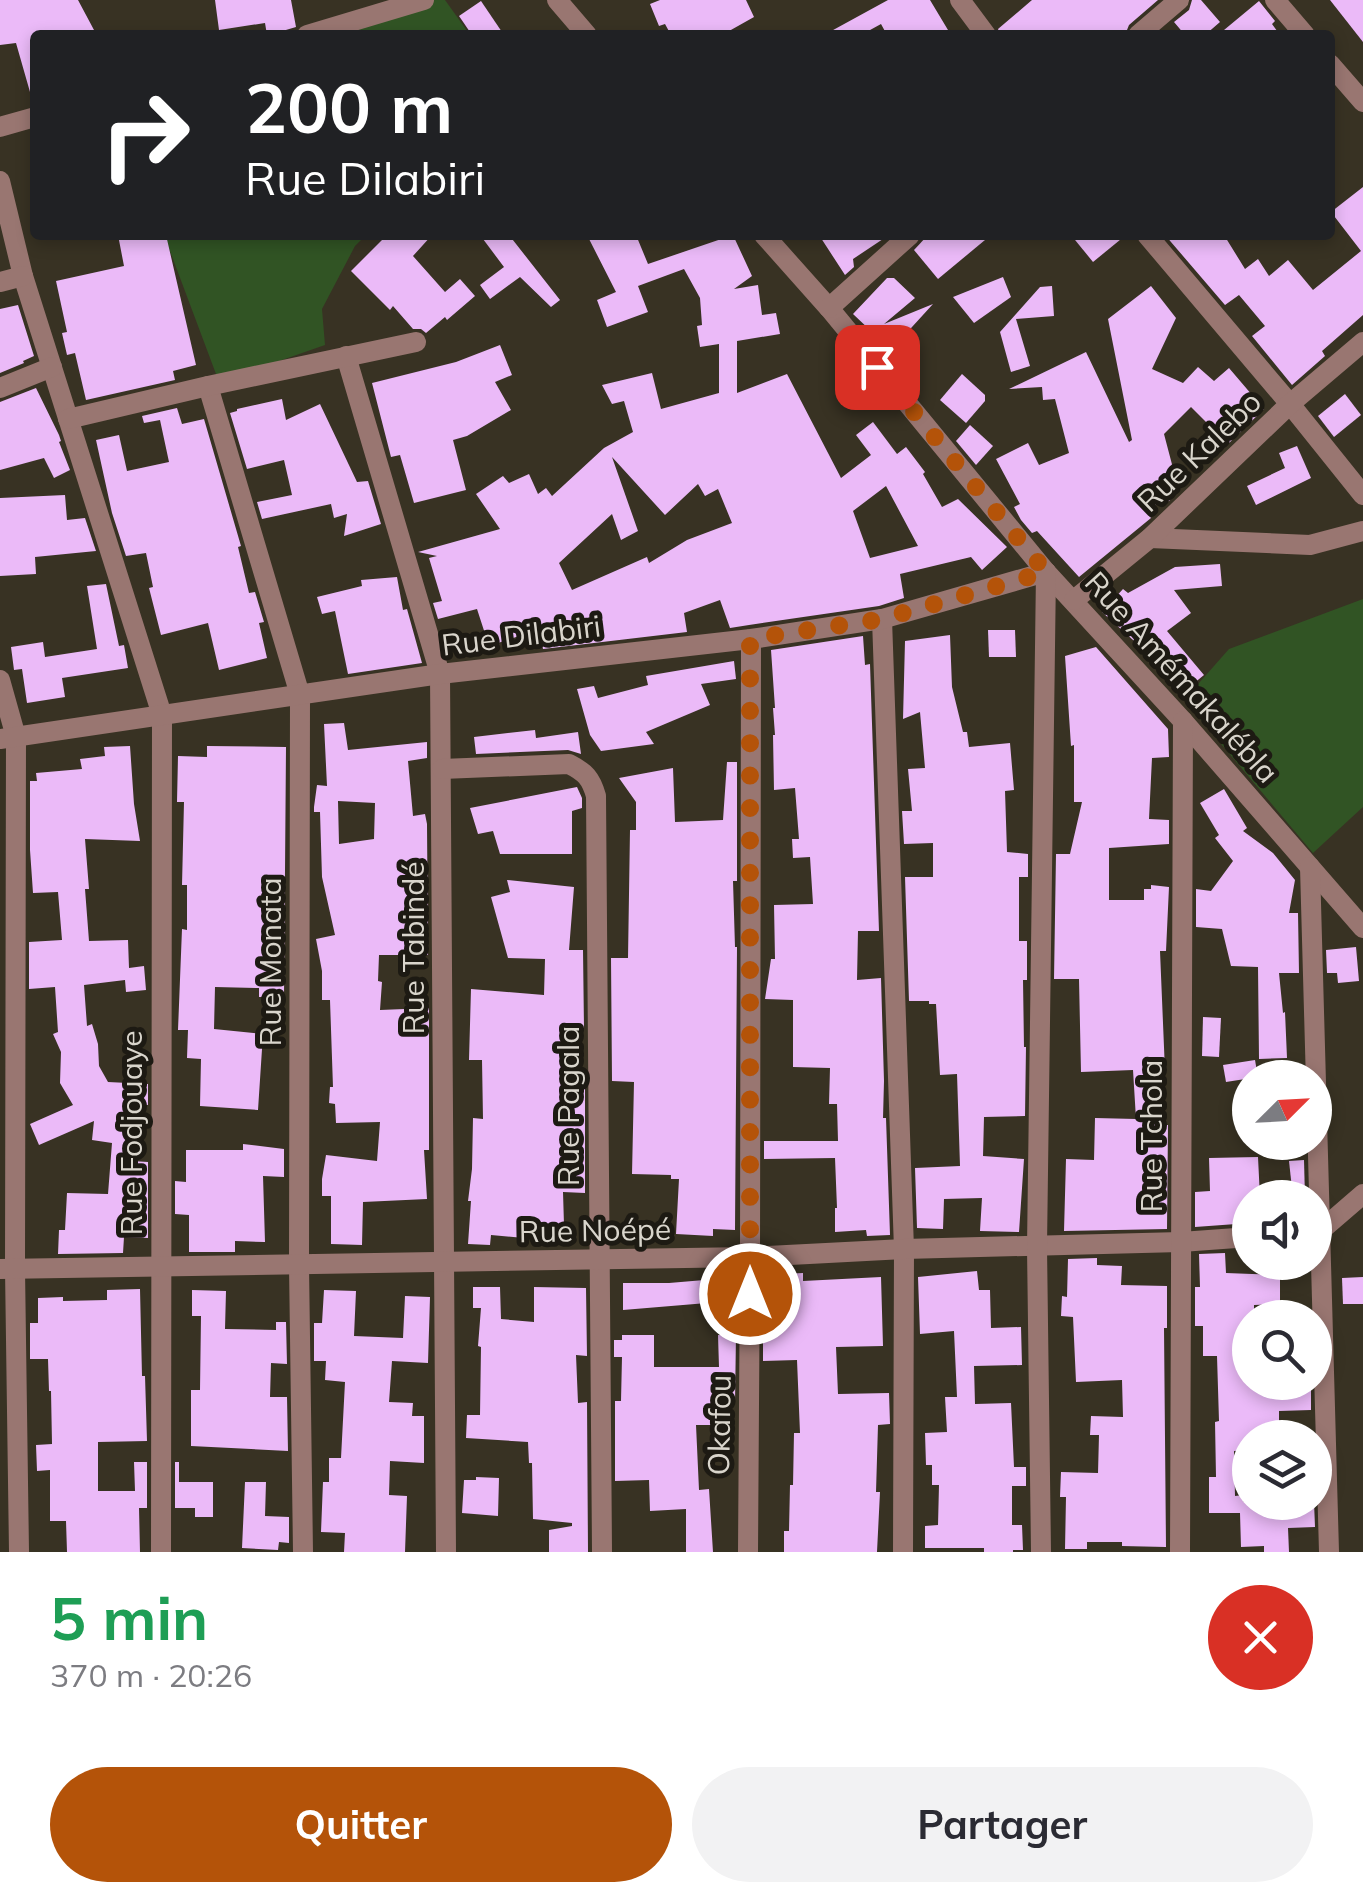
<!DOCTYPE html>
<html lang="fr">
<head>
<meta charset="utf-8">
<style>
  :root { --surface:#fff; --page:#f2f2f3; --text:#2b2b33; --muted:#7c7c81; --accent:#b45309 }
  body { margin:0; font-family:Mulish,sans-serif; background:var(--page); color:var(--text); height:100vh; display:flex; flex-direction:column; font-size:38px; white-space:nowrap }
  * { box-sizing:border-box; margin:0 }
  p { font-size:32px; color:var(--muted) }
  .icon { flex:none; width:55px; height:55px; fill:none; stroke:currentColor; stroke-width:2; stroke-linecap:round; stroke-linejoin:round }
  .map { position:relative; height:1552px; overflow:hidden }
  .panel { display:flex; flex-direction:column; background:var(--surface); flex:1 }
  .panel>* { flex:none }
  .top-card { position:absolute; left:30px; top:30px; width:1305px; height:210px; border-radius:10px; box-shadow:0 5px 15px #0003; background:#202124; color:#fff; overflow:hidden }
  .needle { width:65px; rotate:66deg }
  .tools { position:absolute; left:1232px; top:1060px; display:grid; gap:20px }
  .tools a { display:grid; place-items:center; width:100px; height:100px; border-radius:50%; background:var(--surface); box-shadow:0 5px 15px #0003; font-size:50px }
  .pin { position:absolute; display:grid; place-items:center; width:85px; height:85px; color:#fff; margin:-42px; border-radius:20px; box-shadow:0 5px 15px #0006 }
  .me { position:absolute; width:110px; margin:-55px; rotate:0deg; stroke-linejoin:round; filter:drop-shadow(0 0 8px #0008) }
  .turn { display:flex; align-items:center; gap:35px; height:210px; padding:0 50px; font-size:45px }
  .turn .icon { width:130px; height:130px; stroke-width:2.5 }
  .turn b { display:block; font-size:70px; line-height:85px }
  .round { display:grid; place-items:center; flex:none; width:105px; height:105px; border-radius:52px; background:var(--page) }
  .summary { display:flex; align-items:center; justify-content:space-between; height:170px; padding:0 50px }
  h1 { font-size:60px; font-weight:700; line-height:75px; color:#1e9e55 }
  .action { display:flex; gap:20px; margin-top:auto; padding:20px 50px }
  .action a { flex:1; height:115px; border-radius:60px; background:var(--accent); color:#fff; font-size:40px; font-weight:700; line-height:115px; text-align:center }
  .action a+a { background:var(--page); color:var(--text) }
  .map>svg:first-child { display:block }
</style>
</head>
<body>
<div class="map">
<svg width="1363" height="1552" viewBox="0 0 1363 1552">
  <rect width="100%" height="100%" fill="#383223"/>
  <g fill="#315424">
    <path d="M424,0h21l25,35h-166z"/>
    <path d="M164,235h202l-11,11 -33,63 3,36 -106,37z"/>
    <path d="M1363,599v208l-50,46 -129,-153 45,-51z"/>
  </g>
  <g fill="#ebbaf8" fill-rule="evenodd">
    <path d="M0,0h78l16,30 -3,2 1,3h-57v56l-5,1 -14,-49 -16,2z"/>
    <path d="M215,0h76l5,27 -27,8h-2l-2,-12 -46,7z"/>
    <path d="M660,0h86l8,17 -32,18h-51l-6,-11 -6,2 -9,-22z"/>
    <path d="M888,0h42l21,35h-64l-6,-11 -20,11h-37z"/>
    <path d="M1032,0h126l-29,25 -4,10h-125l-2,-6z"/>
    <path d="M1192,0h9l19,22 -15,13h-20l-11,-13 15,-12z"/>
    <path d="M1330,0h33v42z"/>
    <path d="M481,1l23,34h-32l-13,-19z"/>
    <path d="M1259,1l16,20 -3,3 8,11h-62z"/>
    <path d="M1363,187v128l-41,36 3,5 -33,29 -40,-49 13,-10 -26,-31 -14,10 -60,-70h59l21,34 13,-10 11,17 19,-16 25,30 48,-39 -30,-39z"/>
    <path d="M118,235h48l30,130 -23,6 2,9 -89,20 -11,-47 -8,2 -5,-22 5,-1 -11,-51 68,-15z"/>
    <path d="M387,235h45l-19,21 32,36 15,-13 15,17 -28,24 -2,-3 -19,16 -5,-4h-8l-20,-23 -3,4 -39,-39z"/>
    <path d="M480,235h29l51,65 -9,7 -31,-30 -30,22 -10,-14 24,-18z"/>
    <path d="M587,235h49l12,29 85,-29 19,41 -18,13 24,-4 4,30 14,-2 4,21 -43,7v52l50,-19 54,104 30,-23 -15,-20 17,-13 24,32 9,-7 19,25 -2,2 19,33 16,-8 49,48 -25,23 -11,-13 -71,17 4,24 -25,8 -130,19 -19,3 -10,-28 -36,13 3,19 -144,17 -1,-5 -13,4 -4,-14 -36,12 -12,-37 -39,10 -5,-16 9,-2 -13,-43 8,-2 -19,-4 82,-23 -24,-35 27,-18 6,7 20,-9 9,20 8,-6 6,8 52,-48 29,-16 -9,-31 -12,3 -10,-19 50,-12 9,36 58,-16v-49l-19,3 -3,-21 5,-1 -2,-27 -16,-29 -46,17 10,26 -41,15 -10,-27 19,-8zM612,457l53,58 33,-31 7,12 13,-7 14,34 -45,17 -38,23 -2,-6 -75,33 -13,-27 53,-49 9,26 17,-9zM886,486l32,60 -48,12 -17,-47z"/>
    <path d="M819,235h70l-36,24 1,8 -9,8z"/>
    <path d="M928,235h63l-53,44 -24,-29z"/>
    <path d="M1071,235h55l-33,27z"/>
    <path d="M1003,277l8,20 -37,26 -21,-26z"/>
    <path d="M887,278h7l21,20 -31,26 49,-20 -42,46 -38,-36z"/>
    <path d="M1052,286l2,30 -38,3 14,47 -19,6 -11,-40 40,-45z"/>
    <path d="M1151,286l25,32 -24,51 31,14 15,-16 16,14 15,-13 35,41 -36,35 -37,-37 -27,27 15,57 -10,10 -26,7 8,10 -72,59 -42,-46 -5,2 -11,-13 -7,-13 6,-3 -24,-45 32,-16 11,22 30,-12 -14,-54 -12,1 -1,-13 -33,2 77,-37 43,90 3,-2 -24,-121z"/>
    <path d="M18,305l16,51 -11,5 1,2 -24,10v-64z"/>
    <path d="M500,345l12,30 -17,7 16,28 -44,26 -14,4 13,50 -52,13 -14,-48 -9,2 -19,-74 84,-21z"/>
    <path d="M962,374l23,21v6l-19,22 -26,-23z"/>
    <path d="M36,388l23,47 2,6 -2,1 11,28 -16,8 -10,-20 -44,12v-68z"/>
    <path d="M1345,394l16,21 -27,22 -16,-21z"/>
    <path d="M282,399l4,21 34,-16 37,78 11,-1 13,43 -37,12 3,-22 -13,4 -3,-14 -69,15 -5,-17 35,-7 -8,-35 -37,9 -17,-56 7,-2v-2z"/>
    <path d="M177,408l5,16 22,-5 37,127 -3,1 11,46 6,-1 9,30 -5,1 8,35 -48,12 -11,-47 -47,12 -12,-47 4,-1 -7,-34 -20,3 -14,-43 -16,-73 23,-5 8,36 42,-9 -9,-42 -16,3 -2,-7z"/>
    <path d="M970,425l23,21 -17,19 -20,-24z"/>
    <path d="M1297,446l14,32 -55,27 -9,-19 38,-18 -6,-15z"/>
    <path d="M65,495l2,25 18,-2 11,33 -61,6 1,17 -36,2v-78z"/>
    <path d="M1220,564l2,22 -48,4 17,23 -24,18 37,44 -22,18 -29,-35 -51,-46 21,-23 5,4 47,-26z"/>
    <path d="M397,577l6,33 4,-1 15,54 -74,11 -13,-63 -13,3 -5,-17 45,-11 -1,-6z"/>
    <path d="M106,584l13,62 5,-1 4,23 -66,10 3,19 -38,6 -5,-34 -8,1 -3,-23 32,-5 2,15 52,-8 -10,-63z"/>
    <path d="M988,630h27l1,27h-27z"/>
    <path d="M950,635l2,52 11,45h4l2,15 41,-4 4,47 -9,1 2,61 21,2v23h-9v64h8v39h-4l1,67h2l-1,69 -41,1 -1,39 41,3 -5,73 -39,-1 2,-33 -38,1 -1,30 -26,-1 -2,-60 45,-2 -3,-92 -17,1 -4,-71h-7v-3h-20l-4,-124h28v-34l-29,1 -2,-33h10l-4,-42 17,-1 -5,-56 -17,7 2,-78z"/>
    <path d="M863,636l2,29 5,-1 9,267h-21l-1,49 24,-2 3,103 -1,37h3l4,117 -23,1 -1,-6 -31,2v-24h2l-2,-50 -71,1v-18h74l-1,-37h-8l1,-36 -37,-1v-67l-28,-1 6,-40h4l-1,-54 39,-1 -3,-47 -17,1 -1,-19h7l-4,-51 -21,2 -1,-55h2l-2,-27h2l-4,-58z"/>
    <path d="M1096,647l72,82 1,28 -17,1 -3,61 20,1v24l-60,4v52h35v-11h7v-4l18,2 -3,64h-6l5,120h-10l1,54h12l-1,104 -103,2 2,-72 28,1 1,-42 41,1 -3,-49 -52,2 -2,-93h-25l2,-125h14l12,-52h-8v-57l-3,1 -6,-90z"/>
    <path d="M734,661l2,18 -35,5 9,21 -64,27 8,12 -53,7 -11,-16 -13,-46 17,-3 4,12 50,-13 -2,-9z"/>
    <path d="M344,723l4,27 79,-8v16l-19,3 5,55 12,-2 2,10 1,131h-49l-1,26 4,1 -2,28 49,-2v142h-5l3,49 -64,3 -1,43 -31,-1v-48h-9v-17l4,-24 51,6 3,-39 -44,1 -1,-19 -6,-1 1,-16h3l-3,-87h-8v-29l-6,-32 19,-4 -13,-58 -2,-65h-6v-5l3,-22 10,1 -3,-62zM338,801l37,2 -1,36 -35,5z"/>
    <path d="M535,730l1,8 42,-6 3,22 -13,-4 -92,4 -2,-17z"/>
    <path d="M130,746l4,58 6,37 -55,-2 4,50h-4l4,52 39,-1 1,28 15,-2 2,24 -20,2 -1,-12 -41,5 3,41 5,-2 6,20 1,22 9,16 40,2v21l-9,-1 -7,57 16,1v76l-24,-1 -1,16 -65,1 1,-24h6l2,-37 41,1 4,-51 -20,-3 2,-19 -55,24 -9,-21 43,-19 -13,-22 1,-31 -8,-18 5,-2 -3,-45 -26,2v-47l33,-2 -4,-48 -25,1 -3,-43v-69h7l-1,-8 46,-4 -2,-10 25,-3 -1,-9z"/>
    <path d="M207,746l79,1 -2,250h-25v-9l-44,-1 -1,42 49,5 -5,76 -58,-4 1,-47 -14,-1 1,-28h-10l4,-101 5,1v-45h-5l2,-83h-7l1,-46 29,1z"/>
    <path d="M727,762h10v119h-4l2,66h2l-2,283 -22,-1v7l-37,-2 3,-55h-8v-4l-39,-1 2,-92 -22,-1 -1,-123h17l2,-128h6v-28l-17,-24 54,-10 2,54 48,-2z"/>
    <path d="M577,787l5,11v10l-10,3v43h-72l-7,-23 -15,3 -8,-26z"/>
    <path d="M1224,789l23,39 -4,3 30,22 22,27 -6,33h9l1,60h-20l4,40 2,-1 2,46 -28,1 -1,-92 -27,-1 -9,-37 -26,-2v-38l15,2 22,-30 -18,-23 4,-3 -19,-32z"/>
    <path d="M507,880l67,7 -5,63h14l1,78 -11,-1 -3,56h15v110l-22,-1 1,33 -39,1 -1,12 -33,-3 -1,10 -22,-1 3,-43h-3l4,-32 1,-51 10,1 -1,-59h-13l2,-71 73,6 1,-36 -37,-1 -17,-61 19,-5z"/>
    <path d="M1356,947l3,34 -21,2 -1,-10h-10l-1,-23z"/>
    <path d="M1203,1017l18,1 -2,39 -17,-1z"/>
    <path d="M1255,1060l3,17 -32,5 -3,-17z"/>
    <path d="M243,1144l41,5v28l-21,-1 2,66 -30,-1v11h-46v-37l-14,-1v-33l11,1v-32h57z"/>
    <path d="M1258,1157l2,41h-10v25l-55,4v-35l15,-1 -1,-33z"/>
    <path d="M1304,1160l1,38h-12l-4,-37z"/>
    <path d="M1225,1253l1,20 54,2v29l-26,1v13h-4v64h61v28l-32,1v27h-29v12l-16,1 1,45 8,-1v7h71l1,25 -27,1 1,24h-25v-6l-23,1 -1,-34h-31v-36h7l-1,-55 4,-1 -2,-65h-14v-30h-8v-39h5l-1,-33z"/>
    <path d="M1097,1258v7l25,1 -1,19 46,1v42h-3l2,219 -44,-1v-4h-35v7h-22l1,-52h-6l1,-25 37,1 1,-38h-9l1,-19 32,1 -1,-37 -46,2 -3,-65 -12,-1 1,-20 5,1 1,-38z"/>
    <path d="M977,1271l2,19h11l1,38 30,-1 1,38 -48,1 1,38 36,-1 3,64h12v19h-14v39h10l1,25h-10v2h-29v-4h-59v-22l13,-1 1,-40h-7v-20h-6l-1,-32 22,-1 -2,-35h12l-3,-66 -34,3 -2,-57z"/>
    <path d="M803,1273v8l78,-4 2,69 -47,1 2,47 51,-1 1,31 -12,1 -2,67h4l-3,60h-93v-21h5l1,-46h3l1,-52h6l-3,-73 -34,1v-26h5v-48h14v-13z"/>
    <path d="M1363,1277v27h-20l-1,-26z"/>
    <path d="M728,1278l3,23 -108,9v-27h46z"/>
    <path d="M473,1287h27l1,32 33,3v-35l52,1 1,68 -11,-1 2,48 9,-1 1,150h-39v-22l23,-4v-3l-39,-4 -1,-56h-3l-1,-21 -62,-4 1,-23h13l1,-68 -3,-1 3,-38h-8z"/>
    <path d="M140,1289l2,87h3l2,65 -49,1v49h37l-1,-29h13v46h-8l1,44h-73l-1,-31h-16v-51l-13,1 -1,-26 16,-1 -1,-53h-2l-1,-32h-18v-36h8v-25l25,-1v4l44,-1v-10z"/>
    <path d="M192,1290l34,1 -1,38 51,1v-8h10l1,42 -16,-1 -1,34h17l1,54 -97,-5v-56h9l1,-74h-9z"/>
    <path d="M324,1290l32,1 -2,45 49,2 2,-42 25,1 -2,66 -36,-2 -3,41 24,1 -1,13h12v47l-34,-2 -1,34 18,1 -2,56h-61l1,-19 -24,-1 2,-50h6v-24h12l4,-76 -20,-2 1,-19h-12v-38h8z"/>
    <path d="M622,1335h32v32h65l-1,-32h18l-1,67h-13v23h-26l3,65 10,-1 4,63h-27v-43l-36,2 -1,-31 -34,1v-80h6l1,-44h-8v-17h8z"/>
    <path d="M175,1462h4v20h34v35h-18v-9h-20z"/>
    <path d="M476,1477l23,1 -1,38 -36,-3 2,-33h12z"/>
    <path d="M245,1482h21l-1,34 24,1v26l-10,-1 -1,8 -36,-2z"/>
  </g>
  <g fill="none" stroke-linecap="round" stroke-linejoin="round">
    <g stroke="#997671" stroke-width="20">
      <path d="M557,0l30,35"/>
      <path d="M960,0l26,35"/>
      <path d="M1275,0l30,35"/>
      <path d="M307,35l117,-35"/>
      <path d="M1138,35l41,-35"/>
      <path d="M1330,64l33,38"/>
      <path d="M0,127l35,-10"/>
      <path d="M0,181l23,95 139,439 -1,837"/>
      <path d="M764,235l65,73 217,264 137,149 180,207"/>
      <path d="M1147,235l143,169 73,91"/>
      <path d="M0,282l23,-6"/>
      <path d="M829,308l81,-73"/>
      <path d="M346,356l94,318 6,878"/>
      <path d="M208,386l92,309 -1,570 4,287"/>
      <path d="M0,388l52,-21"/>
      <path d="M68,419l140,-33 208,-44"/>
      <path d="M1150,538l160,7 53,-14"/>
      <path d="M1074,600l76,-62 140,-134 73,-62"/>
      <path d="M882,619l22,630 -1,303"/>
      <path d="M0,680l16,57 -1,532 4,283"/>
      <path d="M0,739l440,-65 311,-35 131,-20 164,-47"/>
      <path d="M442,769l127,-5c16,8 22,14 27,32l6,756"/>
      <path d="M1310,867l19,685"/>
      <path d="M1315,1232h4l44,-38"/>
      <path d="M0,1269l750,-12 154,-8 277,-7 69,-5"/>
      <path d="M748,1552l2,-295 1,-618"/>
      <path d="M1041,1552l-4,-305 9,-675"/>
      <path d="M1180,1552l3,-831"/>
    </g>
  </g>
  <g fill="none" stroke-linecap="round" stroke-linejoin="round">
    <path stroke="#b45309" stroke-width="18" stroke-dasharray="0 32.4" d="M750,1294v-655l132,-20 164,-47 -169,-205"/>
  </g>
  <g text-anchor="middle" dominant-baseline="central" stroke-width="10" stroke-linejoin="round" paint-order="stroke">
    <g font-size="30" fill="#d9d5cc" stroke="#1d1a13">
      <text transform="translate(1199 451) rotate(-44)">Rue Kalebo</text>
      <text transform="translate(521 635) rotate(-7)">Rue Dilabiri</text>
      <text transform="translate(1182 677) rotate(48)">Rue Amémakalébla</text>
      <text transform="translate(413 948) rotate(-90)">Rue Tabindé</text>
      <text transform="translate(270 962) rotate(-90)">Rue Monata</text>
      <text transform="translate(568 1106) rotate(-90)">Rue Pagala</text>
      <text transform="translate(131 1133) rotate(-90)">Rue Fodjouaye</text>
      <text transform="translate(1151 1136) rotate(-90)">Rue Tchola</text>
      <text transform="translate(595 1230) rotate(-1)">Rue Noépé</text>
      <text transform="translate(719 1425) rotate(-89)">Okafou</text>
    </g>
  </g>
</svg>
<div class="tools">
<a><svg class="needle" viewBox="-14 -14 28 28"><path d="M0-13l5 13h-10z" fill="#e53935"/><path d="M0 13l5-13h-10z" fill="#7c7c81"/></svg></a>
<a><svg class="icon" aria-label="sound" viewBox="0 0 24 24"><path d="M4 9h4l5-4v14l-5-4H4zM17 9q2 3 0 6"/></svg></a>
<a><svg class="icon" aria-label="search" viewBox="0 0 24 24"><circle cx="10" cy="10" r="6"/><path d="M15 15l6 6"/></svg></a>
<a><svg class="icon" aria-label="layers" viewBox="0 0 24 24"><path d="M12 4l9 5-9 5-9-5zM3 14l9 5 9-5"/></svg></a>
</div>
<div class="pin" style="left:877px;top:367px;background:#d93025"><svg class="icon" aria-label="arrive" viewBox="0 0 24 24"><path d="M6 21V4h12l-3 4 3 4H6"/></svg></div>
<svg class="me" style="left:750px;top:1294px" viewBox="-20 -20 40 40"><circle r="17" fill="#b45309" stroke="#fff" stroke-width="3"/><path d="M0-11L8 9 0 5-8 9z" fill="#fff"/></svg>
<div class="top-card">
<div class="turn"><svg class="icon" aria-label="right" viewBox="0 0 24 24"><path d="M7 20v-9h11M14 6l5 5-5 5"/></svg><div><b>200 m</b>Rue Dilabiri</div></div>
</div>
</div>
<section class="panel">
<div class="summary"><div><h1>5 min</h1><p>370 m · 20:26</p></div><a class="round" style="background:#d93025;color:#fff"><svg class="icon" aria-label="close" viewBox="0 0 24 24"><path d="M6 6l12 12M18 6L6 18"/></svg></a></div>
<div class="action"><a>Quitter</a><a>Partager</a></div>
</section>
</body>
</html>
